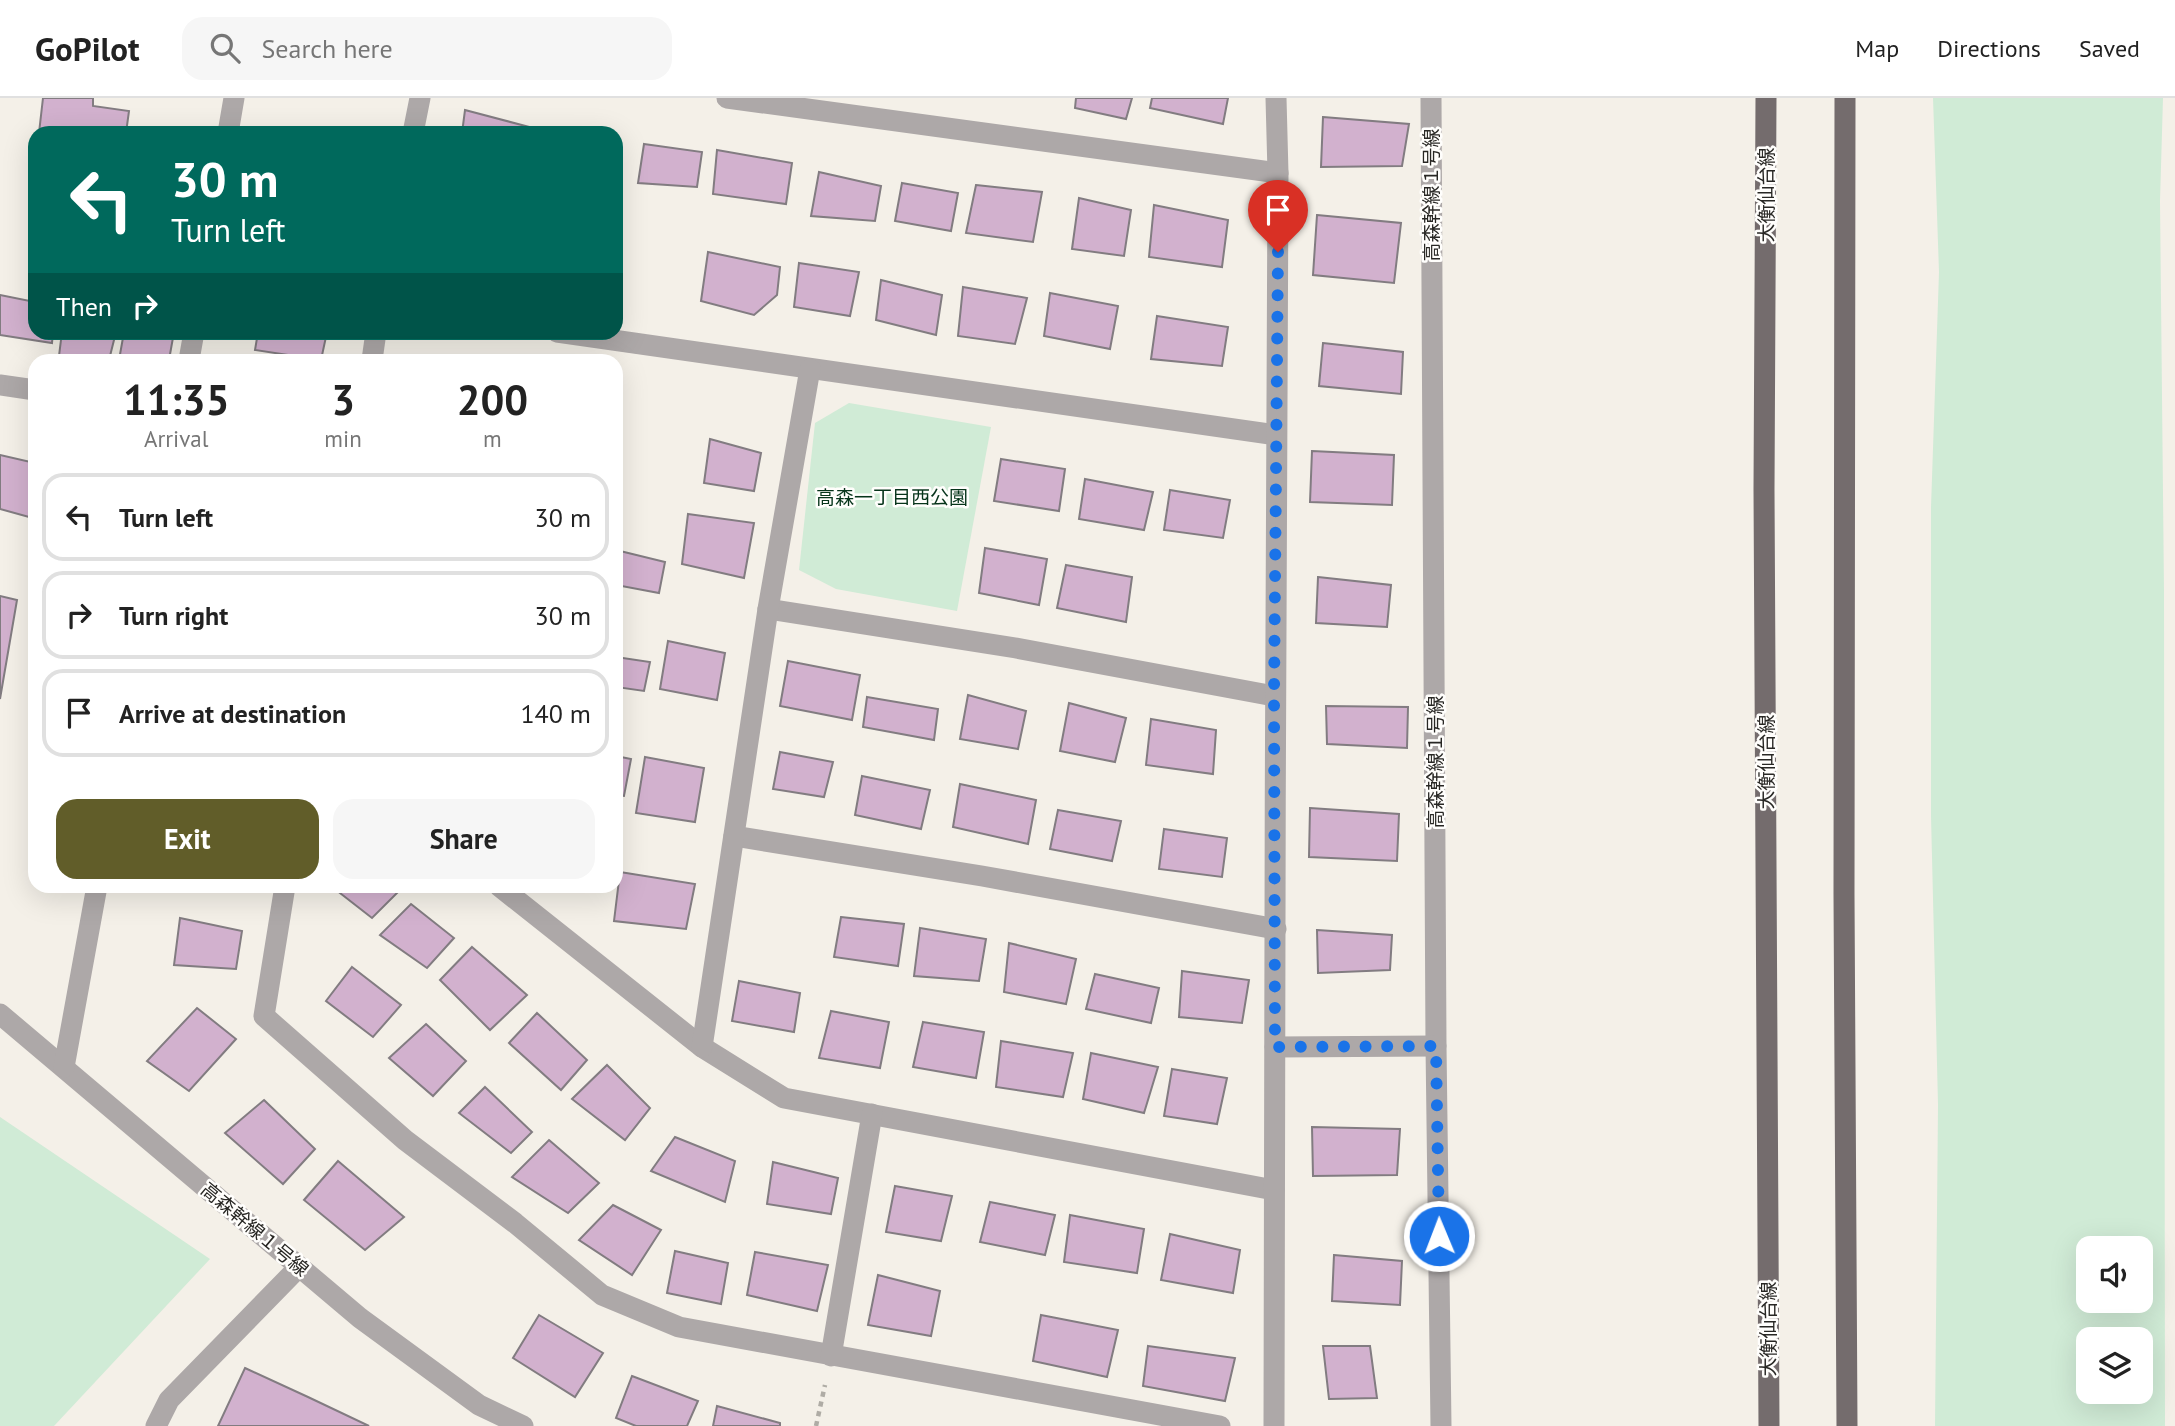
<!DOCTYPE html>
<html lang="en">
<head>
<meta charset="utf-8">
<style>
  :root { --surface:#fff; --page:#f6f6f6; --text:#222; --muted:#767676; --line:#e0e0e0; --accent:#615d29 }
  body { margin:0; font-family:"PT Sans","Noto Sans JP",sans-serif; background:var(--page); color:var(--text); height:100vh; display:flex; flex-direction:column; font-size:26px; white-space:nowrap }
  * { box-sizing:border-box; margin:0 }
  p { font-size:23px; color:var(--muted) }
  .icon { flex:none; width:38px; height:38px; fill:none; stroke:currentColor; stroke-width:2; stroke-linecap:round; stroke-linejoin:round }
  .map { position:relative; flex:1; overflow:hidden }
  .side { position:absolute; left:28px; top:256px; width:595px; height:539px; display:flex; flex-direction:column; background:var(--surface); border-radius:21px; box-shadow:0 7px 28px #0002 }
  .side>* { flex:none }
  .top-card { position:absolute; left:28px; top:28px; width:595px; height:214px; border-radius:21px; box-shadow:0 7px 28px #0002; background:#00695c; color:#fff; overflow:hidden }
  .tools { position:absolute; left:2076px; top:1138px; display:grid; gap:14px }
  .tools a { display:grid; place-items:center; width:77px; height:77px; border-radius:14px; background:var(--surface); box-shadow:0 7px 28px #0002; font-size:35px }
  .pin { position:absolute; display:grid; place-items:center; width:60px; height:60px; color:#fff; margin:-72px -30px; border-radius:50% 50% 50% 0; rotate:-45deg; box-shadow:0 0 7px #0007 }
  .pin .icon { rotate:45deg }
  .me { position:absolute; width:77px; margin:-38px; rotate:359deg; stroke-linejoin:round; filter:drop-shadow(0 0 5px #0008) }
  .turn { display:flex; align-items:center; gap:24px; height:147px; padding:0 28px; font-size:32px }
  .turn .icon { width:91px; height:91px; stroke-width:2.5 }
  .turn b { display:block; font-size:49px; line-height:60px }
  .then { display:flex; align-items:center; height:66px; padding:0 28px; background:#0003; gap:14px; font-size:26px }
  .eta { display:flex; justify-content:space-evenly; align-items:center; height:119px; text-align:center }
  .eta b { font-size:42px; font-weight:800; line-height:49px }
  .cta { display:flex; gap:14px; margin-top:auto; padding:14px 28px }
  .cta a { flex:1; height:80px; border-radius:21px; background:var(--accent); color:#fff; font-size:28px; font-weight:800; line-height:80px; text-align:center }
  .cta a+a { background:var(--page); color:var(--text) }
  ul { padding:0; list-style:none }
  li { display:flex; align-items:center; gap:21px; height:88px; margin:0 14px 10px; padding:0 14px; border:4px solid var(--line); border-radius:21px }
  li div { flex:1 }
  li b { display:block; font-size:26px }
  li em { font-style:normal }
  header { display:flex; align-items:center; gap:42px; box-sizing:border-box; height:98px; padding:0 35px; background:var(--surface); border-bottom:2px solid var(--line) }
  header strong { font-size:33px }
  nav { display:flex; gap:38px; margin-inline-start:auto; font-size:24px }
  .search { width:490px; height:63px; background:var(--page); display:flex; align-items:center; gap:18px; box-sizing:border-box; padding:0 24px; border-radius:21px; color:var(--muted); font-size:26px }
  .map>svg:first-child { display:block }
</style>
</head>
<body>
<header>
<strong>GoPilot</strong>
<div class="search"><svg class="icon" aria-label="search" viewBox="0 0 24 24"><circle cx="10" cy="10" r="6"/><path d="M15 15l6 6"/></svg>Search here</div>
<nav><a>Map</a><a>Directions</a><a>Saved</a></nav>
</header>
<div class="map">
<svg width="2175" height="1328" viewBox="0 0 2175 1328">
  <rect width="100%" height="100%" fill="#f4f0e8"/>
  <g fill="#d0ebd6" fill-rule="evenodd">
    <path d="M1933,0h230l-3,103 4,390 1,835h-230l3,-321 -7,-289v-309l8,-235zM2088,1150h52v52h-52zM2088,1241h52v52h-52z"/>
    <path d="M849,305l142,24 -34,184 -121,-22 -37,-19 16,-147z"/>
    <path d="M0,1019l210,142 -156,167h-54z"/>
  </g>
  <g fill="#d2b1ce" stroke="#827c81" stroke-width="2">
    <path d="M43,0h50v8l36,5 -3,22h-87z"/>
    <path d="M1076,0h56l-6,21 -51,-11z"/>
    <path d="M1152,0h76l-5,26 -73,-16z"/>
    <path d="M465,12l72,19v4h-75z"/>
    <path d="M1323,19l86,7 -7,42 -81,1z"/>
    <path d="M644,46l58,8 -5,35 -59,-4z"/>
    <path d="M717,52l75,13 -6,41 -73,-10z"/>
    <path d="M819,74l62,14 -6,35 -64,-5z"/>
    <path d="M902,85l56,10 -7,38 -56,-10z"/>
    <path d="M976,87l66,7 -9,50 -67,-9z"/>
    <path d="M1079,100l52,12 -7,46 -52,-7z"/>
    <path d="M1154,107l74,15 -6,47 -73,-10z"/>
    <path d="M1317,117l84,8 -7,60 -81,-8z"/>
    <path d="M708,154l72,15 -3,28 -23,20 -53,-14z"/>
    <path d="M799,165l60,9 -9,44 -56,-9z"/>
    <path d="M881,182l61,15 -6,40 -60,-15z"/>
    <path d="M963,189l64,11 -12,46 -57,-8z"/>
    <path d="M1050,195l68,13 -8,43 -66,-13z"/>
    <path d="M0,197l35,7v30h18l-1,11 -52,-8z"/>
    <path d="M1157,218l71,11 -6,39 -71,-7z"/>
    <path d="M62,234h54l-7,28h-23l-27,-4z"/>
    <path d="M124,234h50l-5,28h-50z"/>
    <path d="M258,234h69l-6,28 -66,-10z"/>
    <path d="M1323,245l80,9 -2,42 -82,-8z"/>
    <path d="M710,341l51,14 -7,38 -50,-8z"/>
    <path d="M1312,353l82,4 -2,50 -82,-3z"/>
    <path d="M0,357l35,8v25l-6,29 -29,-8z"/>
    <path d="M1001,361l64,10 -6,42 -65,-10z"/>
    <path d="M1085,381l68,13 -9,38 -65,-11z"/>
    <path d="M1170,392l60,10 -7,38 -59,-8z"/>
    <path d="M688,416l66,9 -10,55 -62,-14z"/>
    <path d="M985,450l62,11 -8,46 -60,-12z"/>
    <path d="M616,452l49,12 -6,31 -43,-8z"/>
    <path d="M1066,467l66,12 -6,45 -69,-14z"/>
    <path d="M1318,479l73,8 -4,42 -71,-4z"/>
    <path d="M0,498l17,4 -17,99z"/>
    <path d="M668,543l57,12 -8,47 -57,-11z"/>
    <path d="M616,559l34,5 -6,29 -28,-4z"/>
    <path d="M788,563l72,14 -8,45 -72,-14z"/>
    <path d="M968,597l58,16 -8,38 -58,-10z"/>
    <path d="M867,599l71,12 -4,31 -71,-13z"/>
    <path d="M1069,605l57,15 -11,44 -55,-11z"/>
    <path d="M1326,608l82,1 -1,41 -80,-4z"/>
    <path d="M1151,621l65,11 -3,44 -67,-9z"/>
    <path d="M780,654l53,10 -9,35 -51,-8z"/>
    <path d="M616,658l15,3 -7,37 -8,-1z"/>
    <path d="M645,659l59,11 -9,54 -59,-9z"/>
    <path d="M862,678l68,14 -9,39 -66,-14z"/>
    <path d="M960,686l76,16 -8,44 -75,-17z"/>
    <path d="M1310,710l89,6 -2,47 -88,-4z"/>
    <path d="M1058,712l63,11 -9,40 -62,-12z"/>
    <path d="M1164,731l63,9 -5,39 -63,-8z"/>
    <path d="M620,774l75,12 -9,45 -72,-8z"/>
    <path d="M331,788h73l-32,32z"/>
    <path d="M411,806l43,34 -27,30 -47,-33z"/>
    <path d="M841,819l63,7 -6,42 -64,-9z"/>
    <path d="M180,820l62,13 -6,38 -62,-4z"/>
    <path d="M920,830l66,11 -7,42 -65,-5z"/>
    <path d="M1317,832l75,5 -2,35 -72,3z"/>
    <path d="M1009,845l67,16 -10,45 -62,-12z"/>
    <path d="M472,849l55,48 -37,35 -50,-50z"/>
    <path d="M352,869l49,38 -28,32 -47,-36z"/>
    <path d="M1182,873l67,9 -7,43 -63,-6z"/>
    <path d="M1095,876l64,14 -8,35 -65,-14z"/>
    <path d="M739,883l61,12 -6,39 -62,-11z"/>
    <path d="M197,910l39,31 -47,52 -42,-30z"/>
    <path d="M831,913l58,11 -9,46 -61,-10z"/>
    <path d="M537,915l50,47 -26,30 -52,-47z"/>
    <path d="M923,924l61,10 -8,46 -63,-11z"/>
    <path d="M426,926l40,37 -33,35 -44,-38z"/>
    <path d="M1001,943l72,12 -10,44 -67,-10z"/>
    <path d="M1091,955l67,14 -14,46 -61,-14z"/>
    <path d="M607,967l43,43 -25,32 -53,-41z"/>
    <path d="M1172,971l55,9 -10,46 -53,-8z"/>
    <path d="M485,989l47,45 -21,21 -52,-40z"/>
    <path d="M264,1002l51,49 -32,35 -58,-51z"/>
    <path d="M1312,1029l88,2 -3,46 -84,1z"/>
    <path d="M675,1039l60,24 -10,41 -74,-31z"/>
    <path d="M549,1042l50,43 -31,30 -56,-36z"/>
    <path d="M338,1063l66,56 -39,33 -61,-50z"/>
    <path d="M773,1064l65,16 -7,36 -64,-10z"/>
    <path d="M895,1088l57,10 -11,45 -55,-9z"/>
    <path d="M990,1104l65,13 -10,40 -65,-13z"/>
    <path d="M613,1107l48,25 -29,45 -53,-35z"/>
    <path d="M1070,1117l74,14 -7,44 -73,-11z"/>
    <path d="M1170,1136l70,16 -7,43 -72,-13z"/>
    <path d="M675,1153l53,12 -7,41 -54,-11z"/>
    <path d="M755,1154l73,13 -11,46 -70,-16z"/>
    <path d="M1334,1157l68,6 -2,44 -68,-4z"/>
    <path d="M878,1177l62,16 -9,45 -63,-11z"/>
    <path d="M539,1217l64,38 -28,44 -62,-39z"/>
    <path d="M1041,1217l77,15 -11,47 -74,-16z"/>
    <path d="M1148,1248l87,12 -10,43 -82,-15z"/>
    <path d="M1323,1248h47l7,52 -48,1z"/>
    <path d="M245,1270l63,29 61,29h-151z"/>
    <path d="M632,1278l66,25 -11,25h-51l-20,-8z"/>
    <path d="M717,1308l63,17v3h-67z"/>
  </g>
  <g fill="none" stroke-linecap="round" stroke-linejoin="round">
    <path stroke="#afaca5" stroke-width="4.5" stroke-dasharray="5 5" stroke-linecap="butt" d="M816,1328l9,-41"/>
    <g stroke="#ada8a8" stroke-width="21">
      <path d="M727,0l551,75"/>
      <path d="M1431,0l5,948 5,380"/>
      <path d="M228,35l6,-35"/>
      <path d="M413,35l7,-35"/>
      <path d="M557,234l719,103"/>
      <path d="M189,262l5,-28"/>
      <path d="M372,262l4,-28"/>
      <path d="M0,287l35,5"/>
      <path d="M768,511l248,39 258,48"/>
      <path d="M734,738l248,40 294,53"/>
      <path d="M285,788l-21,130 141,124 110,83 87,72 77,32 541,99"/>
      <path d="M499,788l203,161 82,51 490,92"/>
      <path d="M0,916l360,304 119,87 44,21"/>
      <path d="M702,949l66,-438 42,-240"/>
      <path d="M1275,949l161,-1"/>
      <path d="M64,969l33,-181"/>
      <path d="M831,1258l41,-242"/>
      <path d="M156,1328l13,-26 130,-133"/>
      <path d="M1274,1328c1,-418 1,-835 4,-1253l-2,-75"/>
    </g>
    <g stroke="#746c6d" stroke-width="21">
      <path d="M1766,0l-2,391 5,937"/>
      <path d="M1845,0l-1,796 3,532"/>
    </g>
  </g>
  <g fill="none" stroke-linecap="round" stroke-linejoin="round">
    <path stroke="#1a73e8" stroke-width="12" stroke-dasharray="0 21.6" d="M1278,154l-4,444 1,351 161,-1 3,190"/>
  </g>
  <g text-anchor="middle" dominant-baseline="central" stroke-width="5" stroke-linejoin="round" paint-order="stroke">
    <g font-size="19" fill="#282724" stroke="#fffefc">
      <text transform="translate(1431 97) rotate(-90)">高森幹線１号線</text>
      <text transform="translate(1766 97) rotate(-90)">大衡仙台線</text>
      <text transform="translate(1435 664) rotate(-90)">高森幹線１号線</text>
      <text transform="translate(1766 664) rotate(-90)">大衡仙台線</text>
      <text transform="translate(255 1131) rotate(40)">高森幹線１号線</text>
      <text transform="translate(1768 1231) rotate(-90)">大衡仙台線</text>
    </g>
    <g font-size="19" fill="#06341a" stroke="#fffefc">
      <text x="892" y="399">高森一丁目西公園</text>
    </g>
  </g>
</svg>
<div class="tools">
<a><svg class="icon" aria-label="sound" viewBox="0 0 24 24"><path d="M4 9h4l5-4v14l-5-4H4zM17 9q2 3 0 6"/></svg></a>
<a><svg class="icon" aria-label="layers" viewBox="0 0 24 24"><path d="M12 4l9 5-9 5-9-5zM3 14l9 5 9-5"/></svg></a>
</div>
<div class="pin" style="left:1278px;top:154px;background:#d93025"><svg class="icon" aria-label="arrive" viewBox="0 0 24 24"><path d="M6 21V4h12l-3 4 3 4H6"/></svg></div>
<svg class="me" style="left:1439px;top:1138px" viewBox="-20 -20 40 40"><circle r="17" fill="#1a73e8" stroke="#fff" stroke-width="3"/><path d="M0-11L8 9 0 5-8 9z" fill="#fff"/></svg>
<div class="top-card">
<div class="turn"><svg class="icon" aria-label="left" viewBox="0 0 24 24"><path d="M17 20v-9H6M10 6l-5 5 5 5"/></svg><div><b>30 m</b>Turn left</div></div>
<div class="then">Then<svg class="icon" aria-label="right" viewBox="0 0 24 24"><path d="M7 20v-9h11M14 6l5 5-5 5"/></svg></div>
</div>
<section class="side">
<div class="eta">
<div><b>11:35</b><p>Arrival</p></div>
<div><b>3</b><p>min</p></div>
<div><b>200</b><p>m</p></div>
</div>
<ul>
<li><svg class="icon" aria-label="left" viewBox="0 0 24 24"><path d="M17 20v-9H6M10 6l-5 5 5 5"/></svg><div><b>Turn left</b></div><em>30 m</em></li>
<li><svg class="icon" aria-label="right" viewBox="0 0 24 24"><path d="M7 20v-9h11M14 6l5 5-5 5"/></svg><div><b>Turn right</b></div><em>30 m</em></li>
<li><svg class="icon" aria-label="arrive" viewBox="0 0 24 24"><path d="M6 21V4h12l-3 4 3 4H6"/></svg><div><b>Arrive at destination</b></div><em>140 m</em></li>
</ul>
<div class="cta"><a>Exit</a><a>Share</a></div>
</section>
</div>
</body>
</html>
